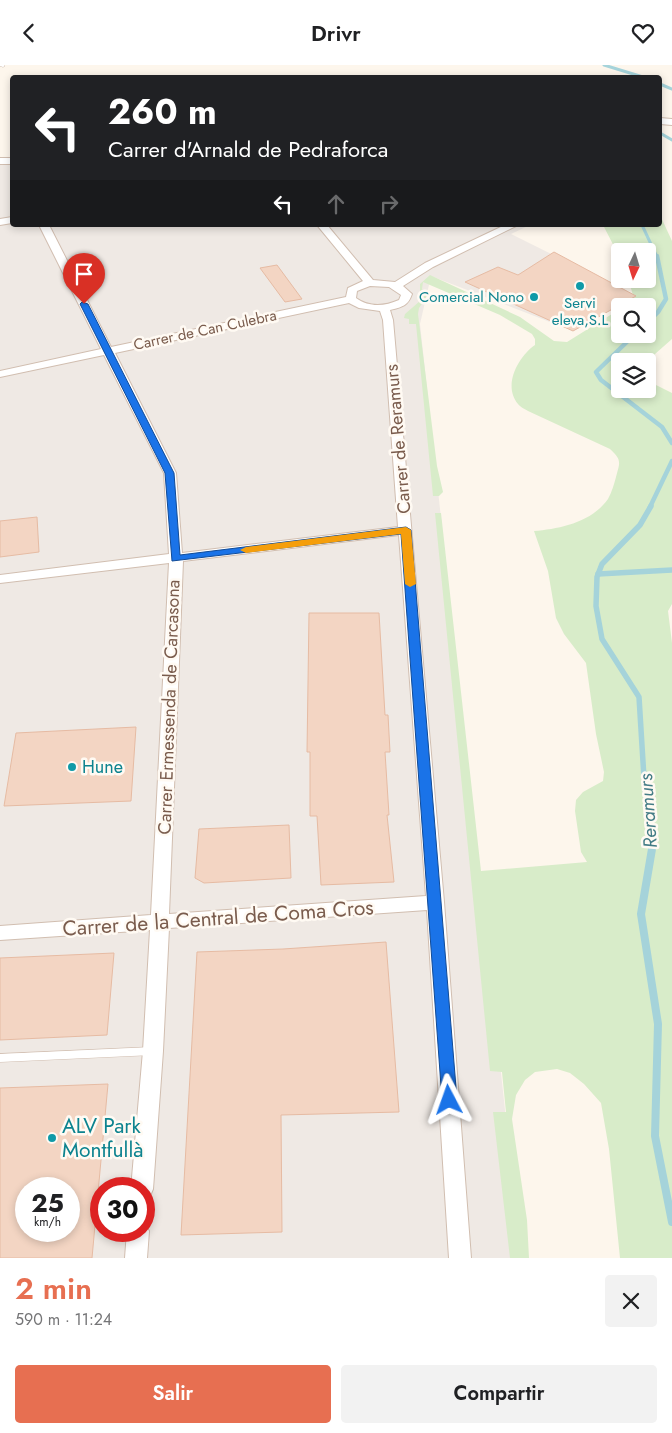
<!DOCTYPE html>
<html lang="es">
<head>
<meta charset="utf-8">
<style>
  :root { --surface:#fff; --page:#f2f2f2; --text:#202124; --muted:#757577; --accent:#e76f51 }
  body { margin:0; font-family:Jost,sans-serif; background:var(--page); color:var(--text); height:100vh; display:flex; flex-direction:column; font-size:19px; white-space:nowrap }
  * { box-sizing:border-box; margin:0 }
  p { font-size:16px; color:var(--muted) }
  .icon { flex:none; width:28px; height:28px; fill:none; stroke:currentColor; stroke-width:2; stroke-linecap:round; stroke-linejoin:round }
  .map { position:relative; height:1193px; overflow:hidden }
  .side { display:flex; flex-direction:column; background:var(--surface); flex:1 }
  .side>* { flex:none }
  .banner { position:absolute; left:10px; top:10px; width:652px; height:152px; border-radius:5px; box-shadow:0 2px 8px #0003; background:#202124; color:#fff; overflow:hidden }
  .needle { width:32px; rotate:184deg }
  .fabs { position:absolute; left:611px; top:178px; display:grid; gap:10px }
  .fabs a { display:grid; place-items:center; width:45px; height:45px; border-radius:5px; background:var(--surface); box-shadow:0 2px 8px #0003; font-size:25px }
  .speed { position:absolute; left:15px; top:1112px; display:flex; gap:10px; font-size:25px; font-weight:700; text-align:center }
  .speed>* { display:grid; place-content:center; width:65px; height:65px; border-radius:50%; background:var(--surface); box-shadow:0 2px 8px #0003; line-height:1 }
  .speed small { font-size:12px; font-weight:400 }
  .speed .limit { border:8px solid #d22; background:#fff; color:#111 }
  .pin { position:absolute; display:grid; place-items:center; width:42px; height:42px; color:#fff; margin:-51px -21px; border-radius:50% 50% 50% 0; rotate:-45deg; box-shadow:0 0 5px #0007 }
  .pin .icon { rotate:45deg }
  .me { position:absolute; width:55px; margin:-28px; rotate:356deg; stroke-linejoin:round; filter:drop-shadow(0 0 4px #0008) }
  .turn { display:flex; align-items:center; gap:18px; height:105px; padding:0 15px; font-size:22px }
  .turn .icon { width:65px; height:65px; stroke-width:2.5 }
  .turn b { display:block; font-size:35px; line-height:42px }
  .lanes { display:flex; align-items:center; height:48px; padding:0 15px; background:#0003; justify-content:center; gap:25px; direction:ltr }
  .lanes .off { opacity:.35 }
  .round { display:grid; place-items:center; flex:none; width:52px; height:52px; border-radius:5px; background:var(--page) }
  .head { display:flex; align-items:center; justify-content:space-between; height:85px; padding:0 15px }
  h1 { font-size:30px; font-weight:600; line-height:38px; color:var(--accent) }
  .cta { display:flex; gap:10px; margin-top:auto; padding:10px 15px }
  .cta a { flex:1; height:58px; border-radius:5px; background:var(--accent); color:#fff; font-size:20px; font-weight:600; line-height:58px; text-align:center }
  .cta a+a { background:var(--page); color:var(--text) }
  header { display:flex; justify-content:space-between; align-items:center; height:65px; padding:0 15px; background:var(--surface); font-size:22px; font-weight:600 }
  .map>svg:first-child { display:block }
</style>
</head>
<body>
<header><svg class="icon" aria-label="back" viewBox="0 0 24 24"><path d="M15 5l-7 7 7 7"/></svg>Drivr<svg class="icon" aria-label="heart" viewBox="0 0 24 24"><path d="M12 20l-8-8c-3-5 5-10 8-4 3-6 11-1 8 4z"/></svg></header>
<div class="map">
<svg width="672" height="1193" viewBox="0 0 672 1193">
  <rect width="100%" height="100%" fill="#fdf6ec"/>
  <path fill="#efe9e4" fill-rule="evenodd" d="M0,98h12v62h518l-19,9 125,62 -63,35 -142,-55 -11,48 101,934h-521zM26,1124h43v42h-43zM101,1124h43v42h-43z"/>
  <path fill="#d8ecc9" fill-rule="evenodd" d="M660,150l12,26v98l-17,15 -1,30 18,9v211l-4,7 4,32v615h-52l-11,-109 -8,-46 -17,-19 -14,-11 -13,-4 -22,3 -10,8 -9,15 -4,24 15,101 2,38h-19l-17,-146h13l-4,-40 -12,-1 -55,-558h6l40,358 106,-9 -6,-10 -6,-41 1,-11 7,-8 20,-11 1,-9 -8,-38 -10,-71 -22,-29 -8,-16 -8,-47 -14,-40c26,-2 58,-9 74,-32 4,-7 6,-15 8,-22 4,-15 6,-17 -6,-28l-82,-38c-3,-2 -8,-4 -10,-7 -16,-19 1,-48 17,-59v-6l-3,-5 -32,-19 -77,-33 -1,7 5,7 -8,12 -1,6 19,152 6,26 -4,4h-6l-17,-172h-7v-5l-5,-1 1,-4 15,-13v-17l10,-9 90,42 34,24 13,1 53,-33v25h28v-28h-24l9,-11 -5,-16h20v-28h-28v7l-17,-33h57zM620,296h28v28h-28z"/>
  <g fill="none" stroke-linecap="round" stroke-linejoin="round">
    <g stroke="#a5d3da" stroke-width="3">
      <path d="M604,0l39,12"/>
      <path d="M660,19l12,5"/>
      <path d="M660,68l12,7"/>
      <path d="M642,160l15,32"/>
    </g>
    <g stroke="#a5d3da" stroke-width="4.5">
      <path d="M648,257l10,-10 8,-13 -9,-43"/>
      <path d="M635,269l-39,38 5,8 61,47 10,16"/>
      <path d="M650,442l22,-46"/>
    </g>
    <g stroke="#a5d3da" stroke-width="5.5">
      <path d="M598,509l74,-4"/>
      <path d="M650,768l-6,-55 -5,-81 -37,-58 -6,-33 1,-29 5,-13 38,-39 11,-19"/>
    </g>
    <path stroke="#a5d3da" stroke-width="8" d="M650,767l2,17 -11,65 17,110 -3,112 17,86"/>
  </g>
  <g fill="#f3d5c3" stroke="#e6bba3" fill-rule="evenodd">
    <path d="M554,187l82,44 -63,35 -108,-49 33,-15 20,8z"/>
    <path d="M277,200l25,34 -17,3 -25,-34z"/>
    <path d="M37,452l2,35 -39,5v-36z"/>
    <path d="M309,548h70l6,102h3l2,37h-5l4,63h-2l7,67 -73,3 -4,-69h-7v-64h-3z"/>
    <path d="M136,662l-5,74 -127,5 12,-73z"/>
    <path d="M289,760l2,53 -87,5 -9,-5 4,-49z"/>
    <path d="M386,877l13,170 -118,3 1,117 -101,3 16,-283 86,-3z"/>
    <path d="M114,888l-7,82 -107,5v-82z"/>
    <path d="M108,1019l-16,174h-92v-170zM26,1124h43v42h-43z"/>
  </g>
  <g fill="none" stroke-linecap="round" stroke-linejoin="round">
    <g stroke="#d1beb0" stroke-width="1">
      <g id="service">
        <path d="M0,0h4l1,1 -2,1 -3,-1z"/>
        <path d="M153,982l3,1 2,3 -2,3 -3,1 -153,7v-8z"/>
      </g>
    </g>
    <g stroke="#d1beb0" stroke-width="2">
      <g id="minor">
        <path d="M660,53l12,1v6l-12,-1z"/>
        <rect x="0" y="93" width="12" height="6"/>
        <path d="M12,152v6l-12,2v-6z"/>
        <path d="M39,160h10l62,122 235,-50 2,-9 15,-7 -46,-56h10l46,55 22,2 30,-19 80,-38h13l-85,42 -30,19 9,8c-4,12 -10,13 -22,16l3,10 51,582 27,356h-22l-22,-348 -258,18 -6,123 -10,138 -3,7 -6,2v-9h-13l12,-138 7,-121 -150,10v-14l151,-11 18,-352 -169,20v-8l169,-21 -5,-81 -60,-118 -104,22v-6l101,-22zM370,221l19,1 12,8 -2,5c-14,6 -29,8 -43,-2l1,-7zM349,238l10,5 21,3 3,9 15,207 -216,26 -6,-80 -61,-120zM399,470l27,361 -257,18 14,-353z"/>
        <path d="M144,1158l5,8 -2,27h-22l2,-27h17z"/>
      </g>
    </g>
    <use href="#service" fill="#fff" fill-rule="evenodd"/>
    <use href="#minor" fill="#fff" fill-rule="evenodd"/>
  </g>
  <path fill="#1a73e8" stroke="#114b97" d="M82,237l6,2 86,169 6,82 226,-28 5,3 46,570 -2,5 -6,2 -5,-2 -2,-5 -41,-566 -229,27 -7,-88 -85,-169z"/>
  <path fill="#f59e0b" d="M406,462l5,3 5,54 -6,3 -5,-3 -4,-50 -155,19 -6,-3 6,-3z"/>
  <g fill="#0f9aa8" stroke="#fffaf3" stroke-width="2">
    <circle cx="580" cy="221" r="5"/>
    <circle cx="534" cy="232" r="5"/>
    <circle cx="72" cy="702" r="5"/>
    <circle cx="52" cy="1073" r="5"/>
  </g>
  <g text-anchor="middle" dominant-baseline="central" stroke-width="5" stroke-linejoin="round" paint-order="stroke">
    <g font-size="15" fill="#0d838f" stroke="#fffaf3" text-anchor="end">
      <text x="524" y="232">Comercial Nono</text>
      <text x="580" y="238" text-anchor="middle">Servi<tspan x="580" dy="17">eleva,S.L</tspan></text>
    </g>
    <g font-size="15" fill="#7a5c4d" stroke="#fffaf3">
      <text transform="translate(205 265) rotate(-12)">Carrer de Can Culebra</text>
    </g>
    <g font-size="18" fill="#7a5c4d" stroke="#fffaf3">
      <text transform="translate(398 374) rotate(-95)">Carrer de Reramurs</text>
      <text transform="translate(169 642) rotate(-88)">Carrer Ermessenda de Carcasona</text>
    </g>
    <g font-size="18" fill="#0d838f" stroke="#fffaf3" text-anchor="start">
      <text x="82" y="702">Hune</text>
    </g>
    <g font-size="19" font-style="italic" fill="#437c86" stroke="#fffaf3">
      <text transform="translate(648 746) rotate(-94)">Reramurs</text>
    </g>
    <g font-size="21" fill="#7a5c4d" stroke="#fffaf3">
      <text transform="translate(218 853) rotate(-4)">Carrer de la Central de Coma Cros</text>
    </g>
    <g font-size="21" fill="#0d838f" stroke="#fffaf3" text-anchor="start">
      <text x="62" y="1061">ALV Park<tspan x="62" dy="24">Montfullà</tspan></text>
    </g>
  </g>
</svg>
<div class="fabs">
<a><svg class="needle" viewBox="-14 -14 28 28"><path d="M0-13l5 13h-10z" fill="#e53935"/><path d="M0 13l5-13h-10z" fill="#757577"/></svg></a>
<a><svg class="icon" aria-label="search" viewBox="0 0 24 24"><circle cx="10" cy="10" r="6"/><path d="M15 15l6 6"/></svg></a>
<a><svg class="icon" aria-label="layers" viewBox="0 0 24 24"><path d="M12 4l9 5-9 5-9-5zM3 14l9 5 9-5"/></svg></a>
</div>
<div class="speed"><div>25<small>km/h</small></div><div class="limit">30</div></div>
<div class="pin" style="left:84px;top:239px;background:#d93025"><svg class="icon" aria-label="arrive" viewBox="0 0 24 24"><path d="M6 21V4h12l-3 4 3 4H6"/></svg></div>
<svg class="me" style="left:449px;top:1035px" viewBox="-20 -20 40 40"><path d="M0-17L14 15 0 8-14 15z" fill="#1a73e8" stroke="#fff" stroke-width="4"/></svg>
<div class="banner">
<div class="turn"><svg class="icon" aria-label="left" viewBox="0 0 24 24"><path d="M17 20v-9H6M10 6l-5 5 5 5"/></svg><div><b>260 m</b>Carrer d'Arnald de Pedraforca</div></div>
<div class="lanes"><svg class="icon" aria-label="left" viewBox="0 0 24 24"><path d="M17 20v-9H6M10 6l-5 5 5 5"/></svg><svg class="icon off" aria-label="ahead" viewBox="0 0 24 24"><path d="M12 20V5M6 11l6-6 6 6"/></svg><svg class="icon off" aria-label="right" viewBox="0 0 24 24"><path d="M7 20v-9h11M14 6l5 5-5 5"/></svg></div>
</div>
</div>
<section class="side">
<div class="head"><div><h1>2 min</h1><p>590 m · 11:24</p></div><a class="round"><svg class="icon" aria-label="close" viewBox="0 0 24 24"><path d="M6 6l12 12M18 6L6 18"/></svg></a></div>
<div class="cta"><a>Salir</a><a>Compartir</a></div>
</section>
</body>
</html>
